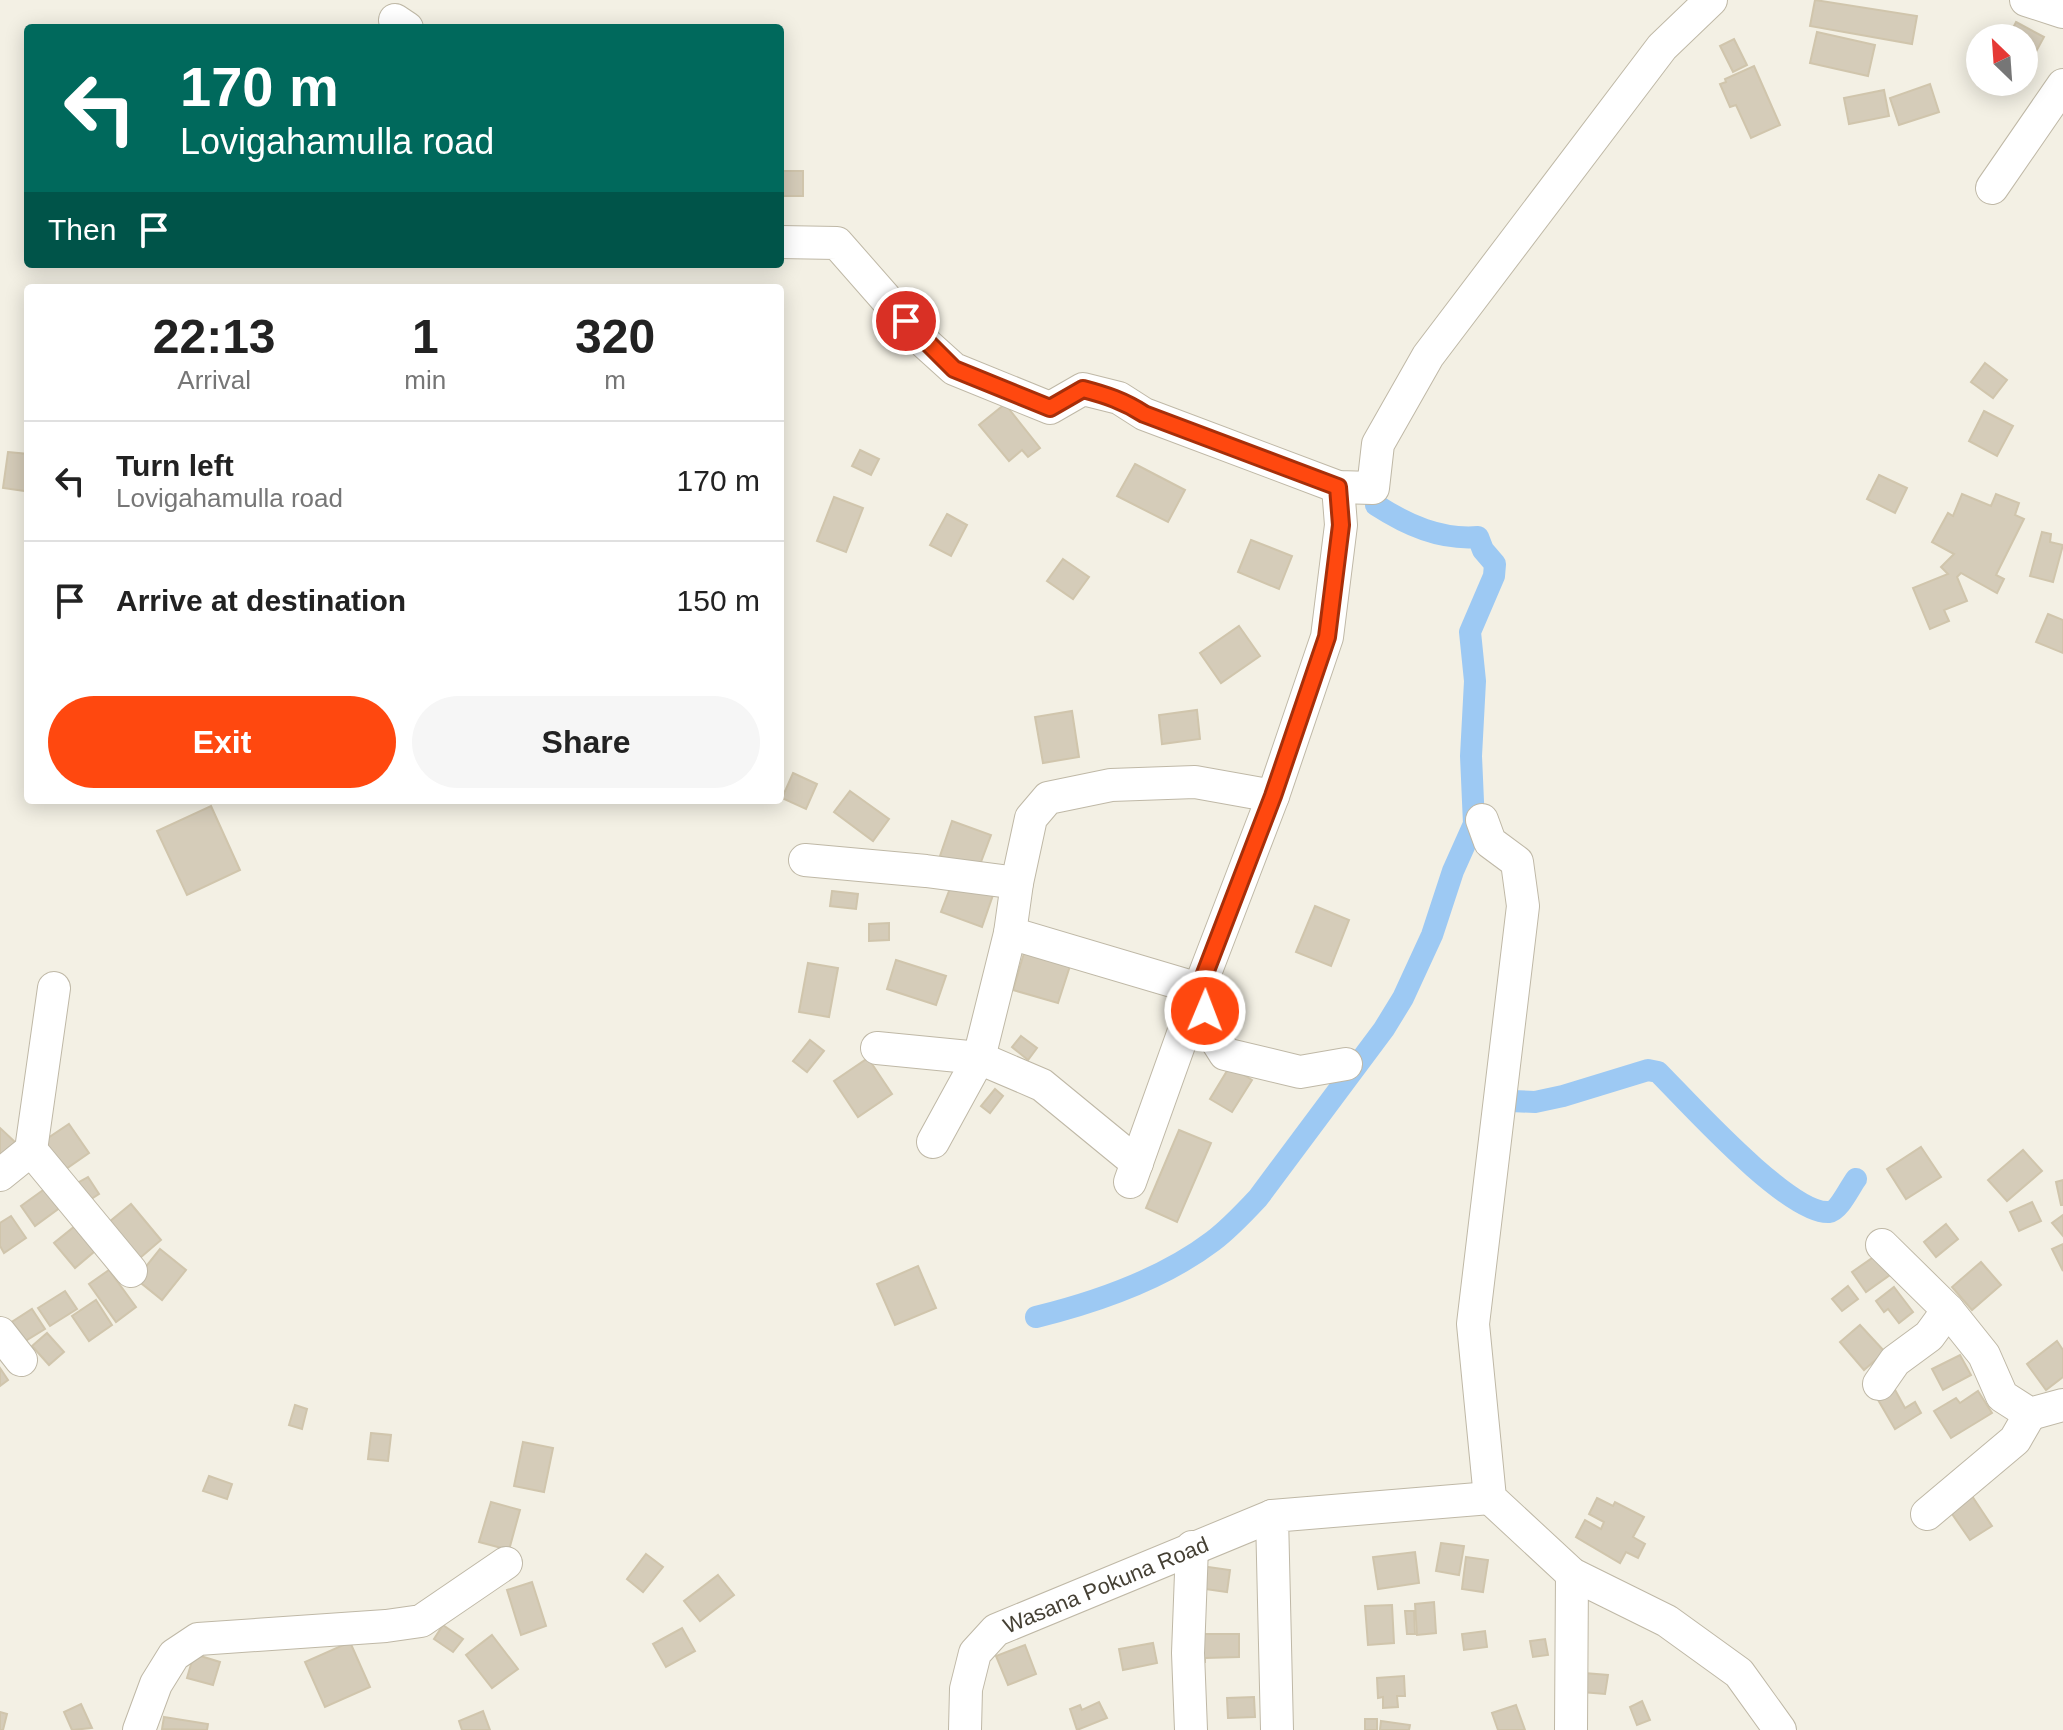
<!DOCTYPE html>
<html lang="en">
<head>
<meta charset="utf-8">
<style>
  :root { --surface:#fff; --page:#f6f6f6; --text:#222; --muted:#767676; --line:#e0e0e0; --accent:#ff480f }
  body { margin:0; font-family:Arial,sans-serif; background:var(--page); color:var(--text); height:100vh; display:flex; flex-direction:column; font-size:30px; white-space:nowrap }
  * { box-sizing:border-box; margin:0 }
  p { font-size:26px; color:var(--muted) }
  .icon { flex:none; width:44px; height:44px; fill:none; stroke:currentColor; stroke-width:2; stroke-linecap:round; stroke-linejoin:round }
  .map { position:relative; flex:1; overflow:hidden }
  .side { position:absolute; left:24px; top:284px; width:760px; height:520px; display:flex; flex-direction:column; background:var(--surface); border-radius:8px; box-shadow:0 4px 20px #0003 }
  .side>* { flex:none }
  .banner { position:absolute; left:24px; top:24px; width:760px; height:244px; border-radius:8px; box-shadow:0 4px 20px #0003; background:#00695c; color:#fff; overflow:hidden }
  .needle { width:52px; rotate:335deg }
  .tools { position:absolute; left:1966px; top:24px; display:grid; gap:16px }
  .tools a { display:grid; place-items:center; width:72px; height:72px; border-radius:50%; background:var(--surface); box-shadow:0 4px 20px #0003; font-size:40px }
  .pin { position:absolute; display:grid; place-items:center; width:68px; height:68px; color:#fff; margin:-34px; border:4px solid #fff; border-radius:50%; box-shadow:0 2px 8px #0007 }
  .me { position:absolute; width:88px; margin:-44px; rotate:1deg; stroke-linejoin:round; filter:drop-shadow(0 0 6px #0008) }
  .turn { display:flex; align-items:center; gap:28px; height:168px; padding:0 24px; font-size:36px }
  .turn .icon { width:104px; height:104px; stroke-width:2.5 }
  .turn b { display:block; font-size:56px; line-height:68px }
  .then { display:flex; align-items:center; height:76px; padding:0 24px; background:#0003; gap:16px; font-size:30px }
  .eta { display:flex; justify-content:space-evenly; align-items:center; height:136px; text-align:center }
  .eta b { font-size:48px; font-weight:700; line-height:56px }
  .button { display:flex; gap:16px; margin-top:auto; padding:16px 24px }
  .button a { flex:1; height:92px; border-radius:48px; background:var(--accent); color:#fff; font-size:32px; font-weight:700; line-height:92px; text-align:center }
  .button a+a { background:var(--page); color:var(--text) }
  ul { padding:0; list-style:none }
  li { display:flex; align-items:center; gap:24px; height:120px; padding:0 24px; border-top:2px solid var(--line) }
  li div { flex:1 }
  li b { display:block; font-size:30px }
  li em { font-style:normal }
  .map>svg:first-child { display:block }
</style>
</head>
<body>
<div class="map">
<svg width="2063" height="1730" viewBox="0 0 2063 1730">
  <rect width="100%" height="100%" fill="#f3f0e4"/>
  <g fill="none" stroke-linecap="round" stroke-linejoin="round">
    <g stroke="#9dc9f3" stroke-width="22">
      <path d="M1511,1101l24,1 28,-6 85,-26 10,2c29,29 131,143 171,140 10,-1 21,-25 27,-33"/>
      <path d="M1036,1317c61,-15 127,-38 177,-76 16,-12 31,-28 45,-43l126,-169 19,-31 29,-63 21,-64 21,-47 -3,-68 4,-75 -5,-49 24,-56 1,-12 -12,-14 -5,-13c-38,3 -71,-12 -102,-32"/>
    </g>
  </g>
  <g fill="#d5ccb9" stroke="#d0c5ac" stroke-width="2">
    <path d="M1815,0l102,16 -5,28 -102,-18z"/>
    <path d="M2016,22l28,15 -12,22 -8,-4v-17h-16z"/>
    <path d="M1817,32l58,13 -7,31 -58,-13z"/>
    <path d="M1734,39l13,26 -14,7 -13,-26z"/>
    <path d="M1754,66l26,59 -29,13 -15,-33 -6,2 -10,-23 6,-2 -1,-3z"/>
    <path d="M1930,84l9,28 -40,13 -9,-27z"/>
    <path d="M1884,90l5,26 -40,8 -5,-26z"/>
    <rect x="780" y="171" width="23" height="25"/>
    <path d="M1985,363l22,17 -14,18 -22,-16z"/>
    <path d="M1005,404l35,44 -12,9 -6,-7 -13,11 -30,-36z"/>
    <path d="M1984,411l29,15 -16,30 -28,-15z"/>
    <path d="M860,450l19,9 -8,16 -19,-9z"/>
    <path d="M8,452l20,2 -3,37 -22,-3z"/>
    <path d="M1135,464l50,26 -17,32 -51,-26z"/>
    <path d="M1879,475l28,13 -12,25 -28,-14z"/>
    <path d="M1962,494l29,12 5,-12 23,9 -4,12 9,4 -28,56 8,4 -7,14 -36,-20 -4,4 10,24 -23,9 5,11 -19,8 -17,-41 35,-14 -7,-7 13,-13 -22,-12 16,-29 5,3z"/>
    <path d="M834,497l29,11 -17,44 -29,-11z"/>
    <path d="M947,514l20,11 -16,31 -21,-11z"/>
    <path d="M2042,532l9,2 -1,8 13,3 -10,37 -23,-6z"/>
    <path d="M1251,540l41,16 -13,33 -41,-17z"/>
    <path d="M1063,559l26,18 -16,22 -26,-18z"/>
    <path d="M2048,614l15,6v33l-27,-11z"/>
    <path d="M1239,626l21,30 -39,27 -21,-30z"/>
    <path d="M1197,710l3,29 -38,5 -3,-29z"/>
    <path d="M1072,711l7,46 -36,6 -8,-46z"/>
    <path d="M793,773l24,11 -11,25 -24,-11z"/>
    <path d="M850,791l39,28 -16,22 -39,-29z"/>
    <path d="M211,806l29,64 -53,25 -30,-64z"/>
    <path d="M952,821l39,14 -13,35 -38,-14z"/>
    <path d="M954,878l40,14 -12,35 -41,-15z"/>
    <path d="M832,891l26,3 -2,15 -26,-3z"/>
    <path d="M1315,906l34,14 -18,46 -35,-14z"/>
    <path d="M889,923v17l-20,1v-17z"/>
    <path d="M1024,953l46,13 -12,37 -45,-13z"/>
    <path d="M896,960l50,16 -10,29 -49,-16z"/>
    <path d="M808,963l30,5 -9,49 -30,-5z"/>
    <path d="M1021,1036l16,12 -9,12 -16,-13z"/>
    <path d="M810,1040l14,11 -17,21 -14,-11z"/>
    <path d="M868,1058l24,36 -34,23 -24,-36z"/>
    <path d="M1230,1066l22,14 -20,32 -22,-13z"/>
    <path d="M995,1089l8,7 -13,17 -9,-7z"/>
    <path d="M69,1124l20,29 -26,18 -21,-29z"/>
    <path d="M0,1128l15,14 -15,15z"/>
    <path d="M1179,1130l32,13 -34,79 -31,-14z"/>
    <path d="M1921,1147l20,30 -35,22 -19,-30z"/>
    <path d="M2023,1150l19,21 -35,30 -19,-21z"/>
    <path d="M88,1177l11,17 -11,7 -11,-18z"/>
    <path d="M2063,1180v25h-2l-5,-23z"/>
    <path d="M50,1185l15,19 -30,22 -14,-20z"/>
    <path d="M2032,1202l9,19 -22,10 -9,-19z"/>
    <path d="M131,1204l30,36 -21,18 -37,-31z"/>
    <path d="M2063,1215v21l-11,-13z"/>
    <path d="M11,1216l15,22 -22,15 -4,-7v-23z"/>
    <path d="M1946,1224l12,15 -22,18 -12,-15z"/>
    <path d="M75,1226l20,25 -20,17 -21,-25z"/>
    <path d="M2063,1244v27l-11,-22z"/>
    <path d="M160,1249l26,21 -24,30 -26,-21z"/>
    <path d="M1875,1256l22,14 -31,22 -14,-20z"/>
    <path d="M1981,1262l20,23 -29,25 -20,-23z"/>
    <path d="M918,1266l18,42 -41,17 -18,-41z"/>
    <path d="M109,1270l27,37 -20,15 -27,-38z"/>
    <path d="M1848,1286l10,13 -16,12 -10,-12z"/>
    <path d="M1894,1287l19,25 -14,11 -11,-14 -4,3 -8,-11z"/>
    <path d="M65,1291l12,18 -27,17 -12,-18z"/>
    <path d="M96,1300l16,25 -23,16 -17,-25z"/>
    <path d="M32,1309l13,20 -23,14 -12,-20z"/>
    <path d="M1860,1325l25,27 -21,18 -24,-28z"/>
    <path d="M47,1333l17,19 -15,13 -17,-19z"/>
    <path d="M2057,1341l6,9v27l-17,13 -19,-26z"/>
    <path d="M1960,1355l11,20 -28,15 -11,-21z"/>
    <path d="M0,1368l8,12 -8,6z"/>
    <path d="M1894,1388l11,20 10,-6 6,11 -26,16 -18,-31z"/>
    <path d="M1978,1391l14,22 -41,25 -17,-27 22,-13 4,5z"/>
    <path d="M295,1405l12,4 -5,20 -13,-4z"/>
    <path d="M371,1433l20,2 -3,26 -20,-2z"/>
    <path d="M523,1442l30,6 -9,44 -30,-6z"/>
    <path d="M209,1476l23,8 -5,15 -24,-8z"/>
    <path d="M1972,1496l20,30 -22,14 -20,-29z"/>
    <path d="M1597,1498l16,8 2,-4 29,15 -11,20 12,7 -7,14 -12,-6 -6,11 -44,-26 9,-17 16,9 3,-7 -15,-8z"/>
    <path d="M491,1502l29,8 -11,40 -30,-8z"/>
    <path d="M1441,1543l23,3 -5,29 -23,-4z"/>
    <path d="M1415,1552l4,31 -41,6 -5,-32z"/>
    <path d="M646,1554l17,13 -20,25 -16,-13z"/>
    <path d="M1466,1557l22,3 -5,32 -21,-3z"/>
    <path d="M1201,1566l29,4 -3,22 -29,-4z"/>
    <path d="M718,1575l16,20 -34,26 -16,-20z"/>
    <path d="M532,1582l14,44 -25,9 -14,-45z"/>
    <path d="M1434,1602l2,31 -19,2 -2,-31z"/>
    <path d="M1392,1605l2,38 -26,2 -3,-39z"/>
    <path d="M1405,1611h9l1,23h-8z"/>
    <path d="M443,1625l20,14 -10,13 -19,-13z"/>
    <path d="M682,1628l13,23 -29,16 -13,-23z"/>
    <path d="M1485,1631l2,16 -23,3 -2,-16z"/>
    <path d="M1201,1634h38v23l-34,1v4h-10z"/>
    <path d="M492,1635l26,34 -26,19 -26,-33z"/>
    <path d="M1545,1639l3,16 -15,2 -3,-16z"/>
    <path d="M350,1642l20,45 -45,20 -20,-45z"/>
    <path d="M1153,1643l4,20 -34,7 -4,-21z"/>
    <path d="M1025,1645l11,29 -28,11 -12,-29z"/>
    <path d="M194,1654l26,8 -7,23 -26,-7z"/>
    <path d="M1584,1673l24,2 -3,19 -23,-2z"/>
    <path d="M1404,1676l1,20h-8l1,11 -15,1v-11l-5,1 -1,-20z"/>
    <path d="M1254,1697l1,20 -27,1 -1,-20z"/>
    <path d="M1642,1701l8,19 -13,5 -7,-18z"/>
    <path d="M1099,1702l8,16 -30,12 -7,-21 10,-4 2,5z"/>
    <path d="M81,1704l11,24 -20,2 -8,-18z"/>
    <path d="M1516,1705l9,25h-27l-6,-17z"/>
    <path d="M483,1711l7,19h-28l-3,-9z"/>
    <path d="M0,1712l7,2 -4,16h-3z"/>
    <path d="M164,1717l44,7 -1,6 -45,-1z"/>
    <rect x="1365" y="1719" width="12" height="11"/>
    <path d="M1381,1721l29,4 -1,5h-29z"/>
  </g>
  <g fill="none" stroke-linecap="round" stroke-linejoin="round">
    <g stroke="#bfb8a6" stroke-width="34">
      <g id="minor">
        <path d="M2026,0l37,12"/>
        <path d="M395,20l12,8"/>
        <path d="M1992,188l71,-103"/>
        <path d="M780,242l57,1 86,98 31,28 96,39 33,-19 36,9 25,16 194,73 35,1 5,-44 50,-88 234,-309 49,-47"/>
        <path d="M1482,820l8,22 27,20 6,44 -50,418 17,174 82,76 95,47 72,52 41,57"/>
        <path d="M805,860l121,11 91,12"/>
        <path d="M1010,933l189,56 12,43 14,22 75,18 46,-8"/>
        <path d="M877,1048l102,10 63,27 95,78"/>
        <path d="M933,1142l46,-84 31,-125 7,-50 14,-65 17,-20 63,-13 84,-3 78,14"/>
        <path d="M31,1150l100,121"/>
        <path d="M0,1175l31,-25 23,-162"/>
        <path d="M1130,1182l69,-193 74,-193 54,-159 14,-112 -3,-38"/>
        <path d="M1882,1245l66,65 36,45 18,41 28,18 33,-9"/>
        <path d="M0,1333l21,27"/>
        <path d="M1879,1384l16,-23 34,-25 19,-26"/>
        <path d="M1927,1514l88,-74 15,-26"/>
        <path d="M139,1730l17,-46 18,-29 24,-16 188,-13 35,-5 85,-58"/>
        <path id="s1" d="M965,1730l1,-41 9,-36 21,-23 276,-114"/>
        <path d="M1191,1730l-3,-77 4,-106"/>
        <path d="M1277,1730l-5,-214 218,-18"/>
        <path d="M1571,1730l1,-156"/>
      </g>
    </g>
    <use href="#minor" stroke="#fff" stroke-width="32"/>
  </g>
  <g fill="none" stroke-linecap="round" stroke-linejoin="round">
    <g stroke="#a62f0a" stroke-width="20">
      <path id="route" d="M906,321l48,48 96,39 33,-19c23,6 41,12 61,25l194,73 3,38 -14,112 -54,159 -74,193 6,22"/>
    </g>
    <use href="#route" stroke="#ff480f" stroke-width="14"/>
  </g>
  <g text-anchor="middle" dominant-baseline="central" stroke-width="6" stroke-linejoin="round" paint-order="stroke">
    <g font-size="22" fill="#454034" stroke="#fff">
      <text stroke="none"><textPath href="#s1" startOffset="228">Wasana Pokuna Road</textPath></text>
    </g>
  </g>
</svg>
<div class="tools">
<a><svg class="needle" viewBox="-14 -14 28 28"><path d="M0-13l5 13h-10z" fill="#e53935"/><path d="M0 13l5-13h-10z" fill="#767676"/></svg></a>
</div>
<div class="pin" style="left:906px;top:321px;background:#d93025"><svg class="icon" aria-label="arrive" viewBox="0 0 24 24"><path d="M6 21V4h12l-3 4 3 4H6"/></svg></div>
<svg class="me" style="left:1205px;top:1011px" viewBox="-20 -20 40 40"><circle r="17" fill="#ff480f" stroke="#fff" stroke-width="3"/><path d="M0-11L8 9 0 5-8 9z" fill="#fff"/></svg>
<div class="banner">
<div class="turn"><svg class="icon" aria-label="left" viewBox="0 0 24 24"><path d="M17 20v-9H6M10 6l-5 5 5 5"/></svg><div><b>170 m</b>Lovigahamulla road</div></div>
<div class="then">Then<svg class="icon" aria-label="arrive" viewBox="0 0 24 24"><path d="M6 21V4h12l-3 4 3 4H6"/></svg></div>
</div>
<section class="side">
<div class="eta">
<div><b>22:13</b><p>Arrival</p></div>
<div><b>1</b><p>min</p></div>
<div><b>320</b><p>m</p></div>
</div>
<ul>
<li><svg class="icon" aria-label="left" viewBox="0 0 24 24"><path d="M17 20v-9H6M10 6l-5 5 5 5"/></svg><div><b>Turn left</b><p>Lovigahamulla road</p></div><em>170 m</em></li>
<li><svg class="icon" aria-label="arrive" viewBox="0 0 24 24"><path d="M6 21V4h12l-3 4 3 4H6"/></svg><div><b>Arrive at destination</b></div><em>150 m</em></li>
</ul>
<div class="button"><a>Exit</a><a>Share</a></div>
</section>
</div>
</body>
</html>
